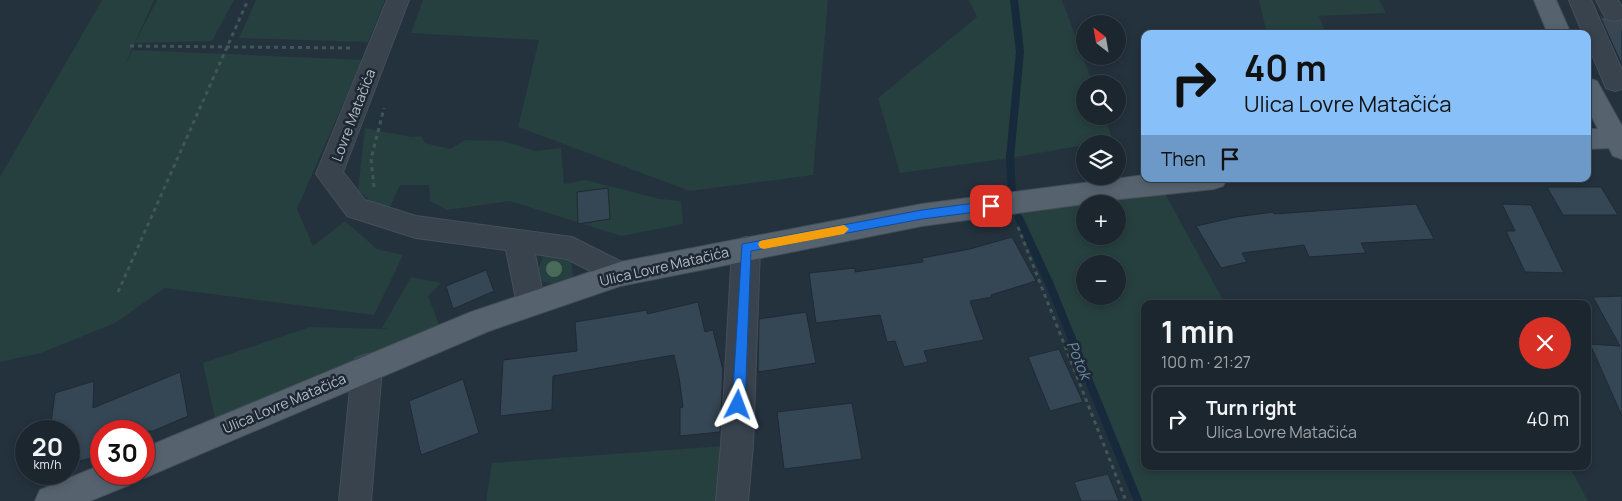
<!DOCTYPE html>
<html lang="en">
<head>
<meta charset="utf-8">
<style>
  :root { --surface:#1b262e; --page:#242e36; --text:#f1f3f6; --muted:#a0a5aa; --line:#39434a }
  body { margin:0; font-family:Manrope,sans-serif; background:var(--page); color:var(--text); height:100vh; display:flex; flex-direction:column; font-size:19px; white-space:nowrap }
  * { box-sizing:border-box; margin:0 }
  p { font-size:16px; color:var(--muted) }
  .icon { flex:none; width:28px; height:28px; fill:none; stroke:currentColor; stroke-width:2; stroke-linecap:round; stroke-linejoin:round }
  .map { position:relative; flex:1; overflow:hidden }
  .details { position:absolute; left:1141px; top:300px; width:450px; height:170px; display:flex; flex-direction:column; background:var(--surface); border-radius:10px; box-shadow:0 2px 8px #0003,0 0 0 1px var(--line) }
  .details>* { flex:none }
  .hud { position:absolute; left:1141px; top:30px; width:450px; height:152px; border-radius:10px; box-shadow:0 2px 8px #0003,0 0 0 1px var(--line); background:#88c0f9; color:#111; overflow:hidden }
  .needle { width:32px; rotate:329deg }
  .tools { position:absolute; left:1076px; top:15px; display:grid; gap:10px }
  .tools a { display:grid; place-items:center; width:50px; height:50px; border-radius:50%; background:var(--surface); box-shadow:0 2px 8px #0003,0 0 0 1px var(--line); font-size:25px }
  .speed { position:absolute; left:15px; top:420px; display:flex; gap:10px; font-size:25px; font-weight:700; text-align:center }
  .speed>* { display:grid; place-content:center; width:65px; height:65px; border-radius:50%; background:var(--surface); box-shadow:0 2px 8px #0003,0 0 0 1px var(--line); line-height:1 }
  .speed small { font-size:12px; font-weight:400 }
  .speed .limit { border:8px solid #d22; background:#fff; color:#111 }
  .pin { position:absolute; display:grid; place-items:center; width:42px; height:42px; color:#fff; margin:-21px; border-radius:10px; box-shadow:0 2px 8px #0006 }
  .me { position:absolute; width:55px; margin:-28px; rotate:3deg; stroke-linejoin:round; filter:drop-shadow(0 0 4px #0008) }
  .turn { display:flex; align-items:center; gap:18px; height:105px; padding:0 20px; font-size:22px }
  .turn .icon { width:65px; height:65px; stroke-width:2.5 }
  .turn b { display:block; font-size:35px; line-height:42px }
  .then { display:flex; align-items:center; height:48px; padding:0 20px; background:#0003; gap:10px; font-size:19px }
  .round { display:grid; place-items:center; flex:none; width:52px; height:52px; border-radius:26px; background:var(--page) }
  .headline { display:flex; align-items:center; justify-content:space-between; height:85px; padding:0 20px }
  h1 { font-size:30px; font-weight:700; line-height:38px }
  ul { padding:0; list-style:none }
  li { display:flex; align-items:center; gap:15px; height:68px; margin:0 10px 8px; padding:0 10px; border:2px solid var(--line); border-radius:10px }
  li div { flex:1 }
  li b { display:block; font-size:19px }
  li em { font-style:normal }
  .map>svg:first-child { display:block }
</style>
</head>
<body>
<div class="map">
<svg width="1622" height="501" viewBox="0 0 1622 501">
  <rect width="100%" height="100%" fill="#24323e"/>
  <g fill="#263f3f" fill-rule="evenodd">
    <path d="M102,0h52l-29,65 8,-15 229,10 -65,149 16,37 32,-25 32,28 26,6 -29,60 -209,-27 -50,35 -74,30 -41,9v-185z"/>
    <path d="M157,0h77l-22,41 -77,2z"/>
    <path d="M256,0h129l-17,42 -129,-4z"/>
    <path d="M423,0h405l-15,175 -123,16 -172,-64 21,-87 -128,-7z"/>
    <path d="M969,0h93l31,84h-8v32h19l9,24 -103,18 -110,15 -22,-75 99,-81z"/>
    <path d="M1259,0h120l7,13 -67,3 7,18h-59z"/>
    <path d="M365,128l46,9 10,-1 4,7 25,6 15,-9 38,1 32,10 26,-3 3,36 21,-4 75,19 21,2 2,23 -62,12 -111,-35 -63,9 -17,-9 -1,-16h-29l-11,24 -15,-4 -16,-15z"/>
    <path d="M1160,184l65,120h-80v162h424l19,35h-450l-88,-216 -31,-67 -3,-14zM1085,204h33v32h-33zM1085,264h33v32h-33z"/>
    <path d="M554,255l15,2 3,8 1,13 -16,7 -16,-4 -3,-12 5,-12z"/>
    <path d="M411,277l30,6 -13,13 13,34 -225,93 -13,-60 107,-36 78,2 -6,-1z"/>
    <path d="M737,445l-5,56h-246l6,-38z"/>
  </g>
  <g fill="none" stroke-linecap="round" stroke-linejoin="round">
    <g stroke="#162a3c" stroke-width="8">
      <path d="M1012,190l-2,-32 10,-106 -6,-52"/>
      <path d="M1019,218l31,67 88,216"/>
    </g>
  </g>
  <g fill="#354654" stroke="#1f2a35">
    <path d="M1598,12l8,9 8,2 8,-2v44z"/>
    <path d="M1547,187h54l17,28h-55z"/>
    <path d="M608,188l2,31 -32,5 -1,-32z"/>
    <path d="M1416,204l18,35 -73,4 5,10 -57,4 -5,-12 -62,8 5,9 -26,6 -25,-42 40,-9 37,-5 1,2z"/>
    <path d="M1502,204l29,1 33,68 -39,-1 -19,-41h9z"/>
    <path d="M1012,237l24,44 -45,14 1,2 -22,4 14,39 -60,11 4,11 -24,5 -9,-26 -8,1 -7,-27 -64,8 -7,-50 46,-5v4l68,-10 -1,-4 48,-9z"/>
    <path d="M486,270l8,21 -41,18 -7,-23z"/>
    <path d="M1622,296v120l-32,-72 30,2 -27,-49z"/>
    <path d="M698,302l7,30 8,-2 10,40 -3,62 -40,4v-28l3,-1 -4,-30 -5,-22 -121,21 -1,34 -52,6 3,-56 74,-9 -2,-29 72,-12v4z"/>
    <path d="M806,312l10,51 -58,9 1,-53z"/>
    <path d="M1059,349l24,53 -33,9 -22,-54z"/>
    <path d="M180,372l8,44 -35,15h-53l-2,25 -29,8v-33h-19l5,-38 39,-12 -1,27z"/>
    <path d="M463,379l16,54 -58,22 -12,-54z"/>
    <path d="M852,403l10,56 -78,10 -7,-57z"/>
    <path d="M1108,474l11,27h-38l-7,-19z"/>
  </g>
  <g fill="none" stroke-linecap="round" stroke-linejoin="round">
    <path stroke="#3a4753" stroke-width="27" stroke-dasharray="27 14" stroke-linecap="butt" d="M1614,13l8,17"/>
    <g stroke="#444f5a" stroke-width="2">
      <g id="minor">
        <path d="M387,0h22l-66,172 22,28 51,16 156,21 58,29 4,8 -4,8 -10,4 -53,-27 -32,-5 10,50 -4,9 -10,3 -10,-3 -4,-9 -11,-54 -90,-12 -69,-22 -31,-42z"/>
        <path d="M1569,0h22l31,70v19l-7,2 -9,-3 -18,-43v-11h-5z"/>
        <path d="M1596,0h22l4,7v12l-8,2 -8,-2z"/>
        <path d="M746,237l10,3 4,8 -7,197 -5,56h-32l5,-56 11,-197 4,-8z"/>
        <path d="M367,354l11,4 4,10 -11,133h-32l13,-133 4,-10z"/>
      </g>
    </g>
    <g stroke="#444f5a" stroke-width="2">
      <g id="major">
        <path d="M1534,0h22l15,34h-23z"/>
        <path d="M1588,78l9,3 25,45v33l-9,-3 -4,-8 -21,1v-20h10l-10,-20z"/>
        <path d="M1145,175v4h82l-4,7 -9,3 -93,10 -199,27 -302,60 -131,45 -345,147 -10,-4 -5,11 -39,16h-55l5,-11 61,-25v9h43v-26l327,-136 149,-50 302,-58z"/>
      </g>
    </g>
    <g stroke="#3f5756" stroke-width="3" stroke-dasharray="4 4" stroke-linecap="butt">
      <path d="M130,46l222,2"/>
      <path d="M374,187l-3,-28 13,-51"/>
      <path d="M1018,227l108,274"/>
      <path d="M118,292l130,-292"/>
    </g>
    <use href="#minor" fill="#38434e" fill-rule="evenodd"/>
    <use href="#major" fill="#56636e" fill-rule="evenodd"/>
  </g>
  <circle fill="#4a6b5a" cx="554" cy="269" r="8"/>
  <path fill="#1a73e8" stroke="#114b97" d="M991,201l5,5 -5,4 -69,9 -171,32 -6,154 -2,4 -5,2 -4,-2 -2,-4 10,-161 180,-34z"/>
  <path fill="#f59e0b" d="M844,225l5,4 -5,5 -80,15 -4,-1 -2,-4 2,-3 4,-1z"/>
  <g text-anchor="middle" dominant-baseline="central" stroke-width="5" stroke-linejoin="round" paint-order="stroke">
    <g font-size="14" fill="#b4bec9" stroke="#1d2833">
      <text transform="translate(353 115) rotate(-69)">Lovre Matačića</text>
      <text transform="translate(664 266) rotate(-13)">Ulica Lovre Matačića</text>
      <text transform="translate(284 403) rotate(-23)">Ulica Lovre Matačića</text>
    </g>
    <g font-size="15" font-style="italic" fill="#6c8ca9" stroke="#1d2833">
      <text transform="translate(1079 360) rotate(67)">Potok</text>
    </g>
  </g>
</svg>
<div class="tools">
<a><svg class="needle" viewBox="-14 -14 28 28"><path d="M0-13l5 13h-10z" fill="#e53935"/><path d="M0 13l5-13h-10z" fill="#a0a5aa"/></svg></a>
<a><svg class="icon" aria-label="search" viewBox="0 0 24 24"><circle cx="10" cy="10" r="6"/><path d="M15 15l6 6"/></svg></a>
<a><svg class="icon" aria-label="layers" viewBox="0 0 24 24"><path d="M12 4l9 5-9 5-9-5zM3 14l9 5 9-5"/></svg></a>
<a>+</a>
<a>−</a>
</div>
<div class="speed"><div>20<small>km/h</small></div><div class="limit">30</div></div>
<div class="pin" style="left:991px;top:206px;background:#d93025"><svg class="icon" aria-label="arrive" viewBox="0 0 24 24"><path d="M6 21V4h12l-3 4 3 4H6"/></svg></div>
<svg class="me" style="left:738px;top:405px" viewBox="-20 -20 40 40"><path d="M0-17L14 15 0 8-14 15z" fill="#1a73e8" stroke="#fff" stroke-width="4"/></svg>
<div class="hud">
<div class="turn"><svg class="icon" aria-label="right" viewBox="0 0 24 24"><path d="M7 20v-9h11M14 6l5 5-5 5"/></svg><div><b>40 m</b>Ulica Lovre Matačića</div></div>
<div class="then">Then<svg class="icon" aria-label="arrive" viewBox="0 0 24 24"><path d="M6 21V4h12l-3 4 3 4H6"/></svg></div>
</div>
<section class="details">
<div class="headline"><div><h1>1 min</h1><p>100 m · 21:27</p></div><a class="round" style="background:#d93025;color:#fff"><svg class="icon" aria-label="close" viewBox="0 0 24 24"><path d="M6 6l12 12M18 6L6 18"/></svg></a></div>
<ul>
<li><svg class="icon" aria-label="right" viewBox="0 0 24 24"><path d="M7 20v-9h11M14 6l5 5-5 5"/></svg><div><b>Turn right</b><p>Ulica Lovre Matačića</p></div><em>40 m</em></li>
</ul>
</section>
</div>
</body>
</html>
